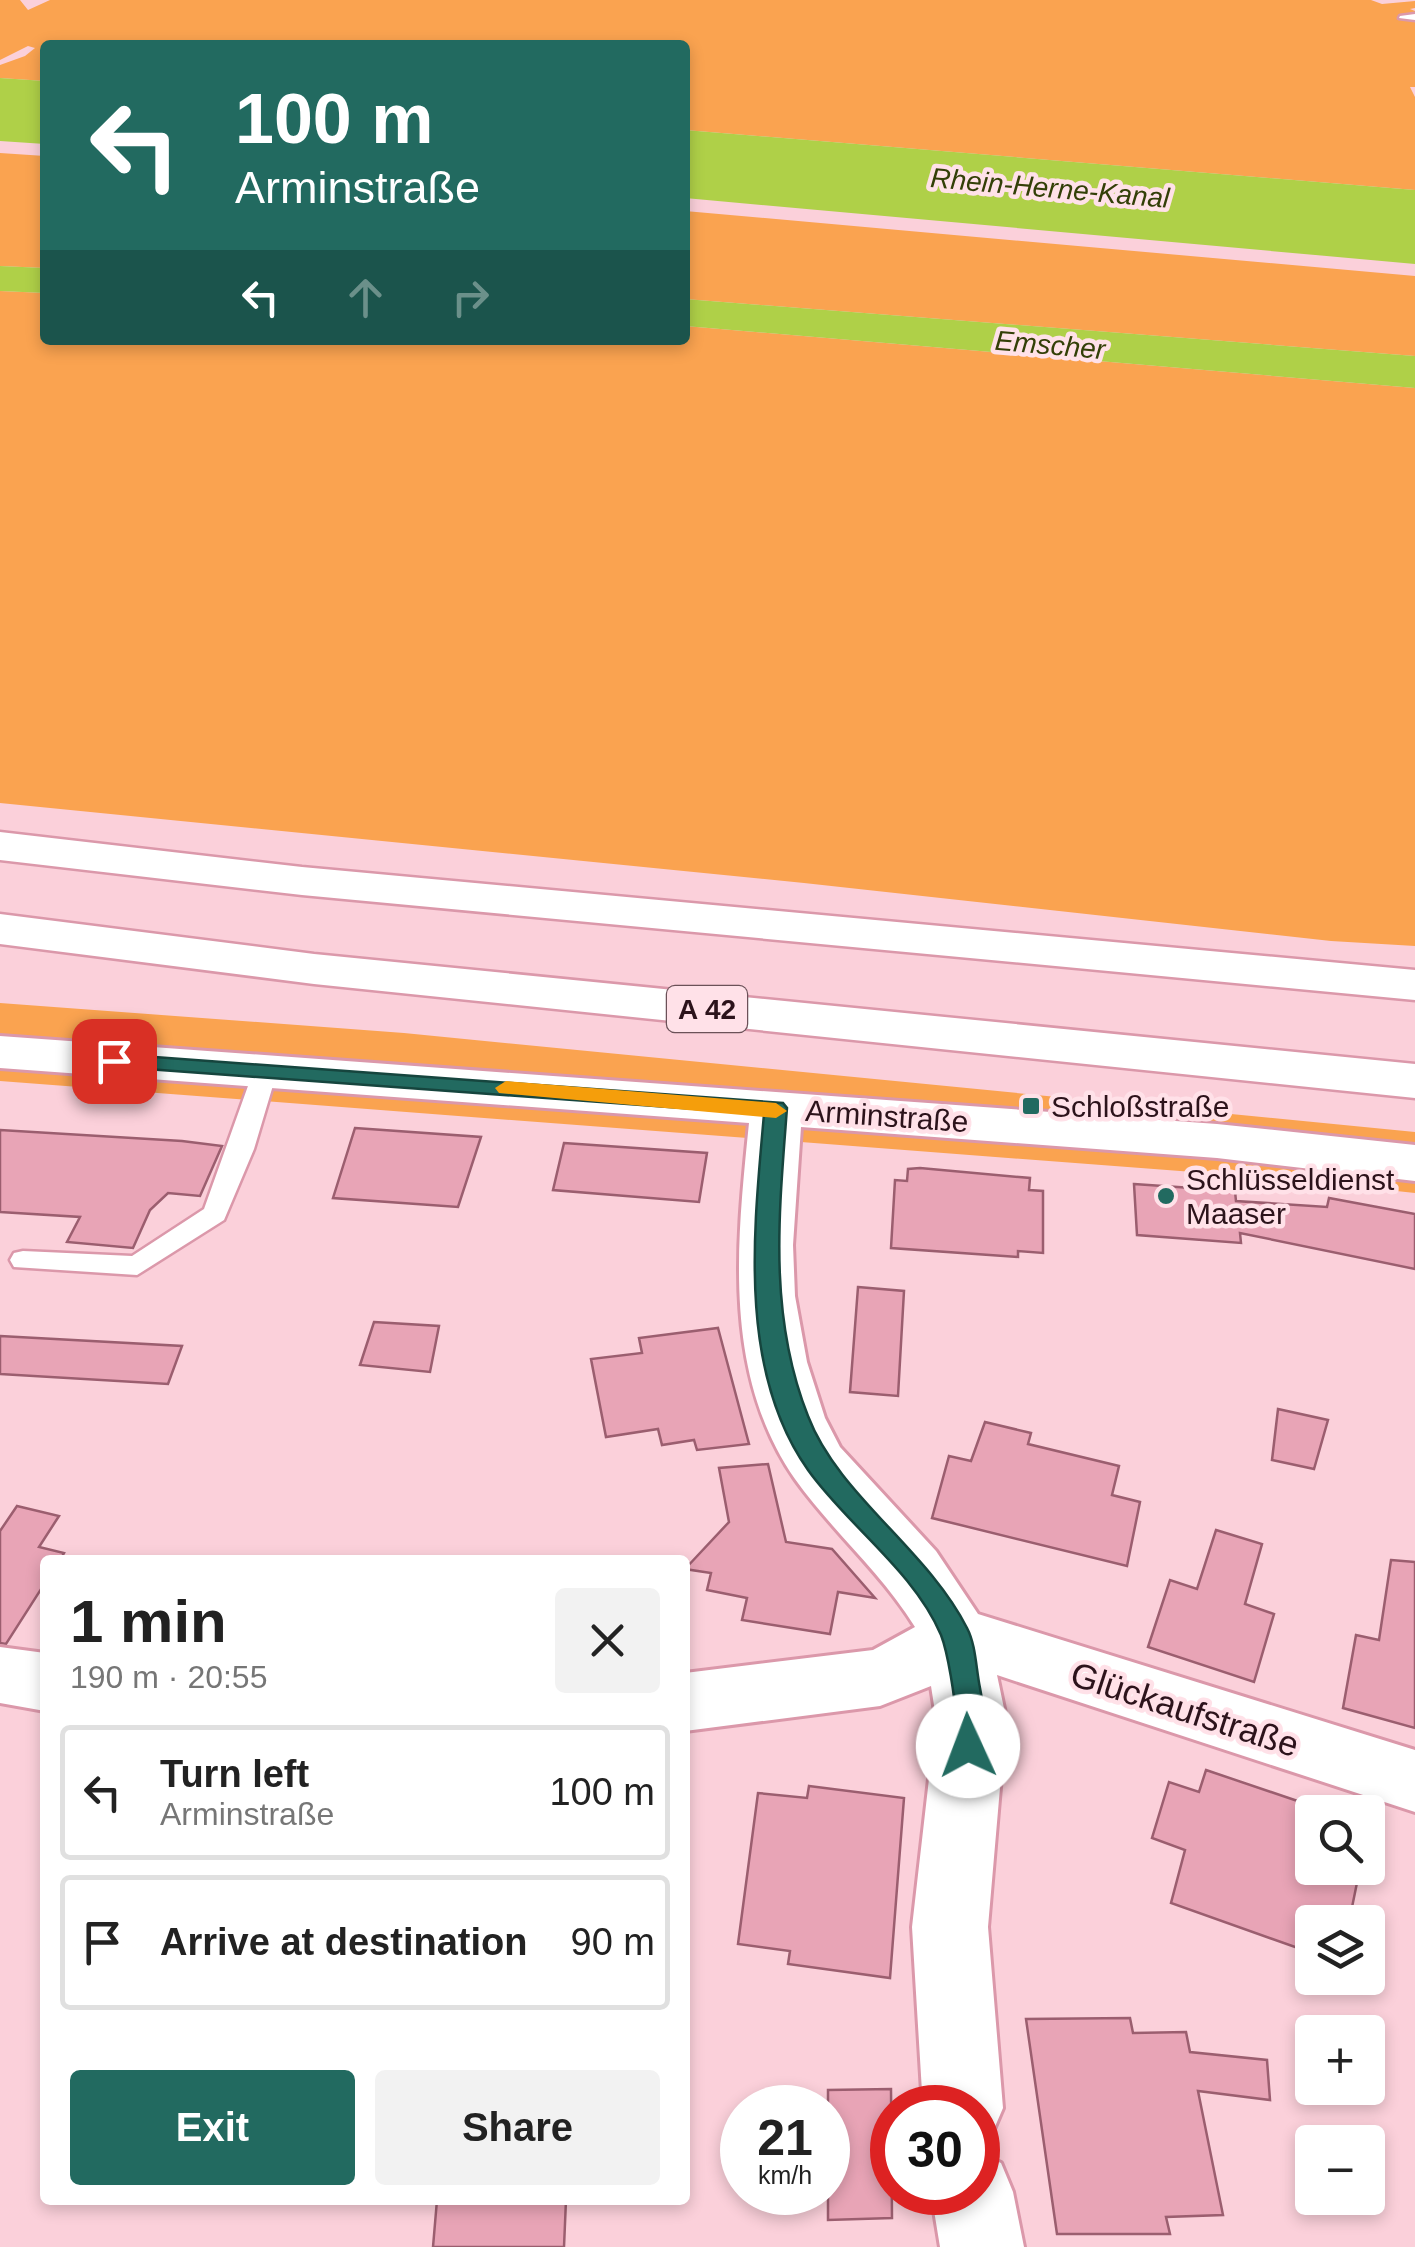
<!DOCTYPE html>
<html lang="en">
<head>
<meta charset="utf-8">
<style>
  :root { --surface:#fff; --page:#f2f2f2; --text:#222; --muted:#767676; --line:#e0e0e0; --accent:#226a60 }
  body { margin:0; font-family:Arial,sans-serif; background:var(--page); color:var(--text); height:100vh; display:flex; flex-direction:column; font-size:38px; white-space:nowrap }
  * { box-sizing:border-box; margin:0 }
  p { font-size:32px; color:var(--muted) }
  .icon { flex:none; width:55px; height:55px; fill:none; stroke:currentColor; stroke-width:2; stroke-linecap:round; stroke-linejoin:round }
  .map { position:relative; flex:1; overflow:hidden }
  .panel { position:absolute; left:40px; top:1555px; width:650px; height:650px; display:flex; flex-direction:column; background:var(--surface); border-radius:10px; box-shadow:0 5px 15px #0003 }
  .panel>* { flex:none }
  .guide { position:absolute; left:40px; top:40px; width:650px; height:305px; border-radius:10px; box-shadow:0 5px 15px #0003; background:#226a60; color:#fff; overflow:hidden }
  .tools { position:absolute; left:1295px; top:1795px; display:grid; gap:20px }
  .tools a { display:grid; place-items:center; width:90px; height:90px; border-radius:10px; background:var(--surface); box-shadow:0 5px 15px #0003; font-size:50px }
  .speed { position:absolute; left:720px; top:2085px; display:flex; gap:20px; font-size:50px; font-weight:700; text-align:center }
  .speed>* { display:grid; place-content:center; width:130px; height:130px; border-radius:50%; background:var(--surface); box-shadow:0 5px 15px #0003; line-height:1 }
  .speed small { font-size:25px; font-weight:400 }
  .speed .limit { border:15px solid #d22; background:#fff; color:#111 }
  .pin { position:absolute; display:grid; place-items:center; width:85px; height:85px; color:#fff; margin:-42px; border-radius:20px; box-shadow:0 5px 15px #0006 }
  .me { position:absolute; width:110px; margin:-55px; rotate:358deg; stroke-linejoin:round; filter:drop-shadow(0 0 8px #0008) }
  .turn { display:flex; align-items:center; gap:35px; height:210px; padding:0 30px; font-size:45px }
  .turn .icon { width:130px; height:130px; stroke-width:2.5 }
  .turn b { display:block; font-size:70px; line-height:85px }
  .lanes { display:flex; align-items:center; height:95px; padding:0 30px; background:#0003; justify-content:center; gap:50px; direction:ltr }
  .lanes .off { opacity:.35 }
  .round { display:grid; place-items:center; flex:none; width:105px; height:105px; border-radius:10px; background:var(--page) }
  .headline { display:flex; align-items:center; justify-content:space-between; height:170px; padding:0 30px }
  h1 { font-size:60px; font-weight:600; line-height:75px }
  .cta { display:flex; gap:20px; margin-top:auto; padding:20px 30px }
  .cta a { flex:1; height:115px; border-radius:10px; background:var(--accent); color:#fff; font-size:40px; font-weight:600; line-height:115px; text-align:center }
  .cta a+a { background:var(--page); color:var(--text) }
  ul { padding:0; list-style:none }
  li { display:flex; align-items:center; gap:30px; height:135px; margin:0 20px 15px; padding:0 10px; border:5px solid var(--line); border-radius:10px }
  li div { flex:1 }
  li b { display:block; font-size:38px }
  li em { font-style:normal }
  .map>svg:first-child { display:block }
</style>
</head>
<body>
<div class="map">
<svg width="1415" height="2247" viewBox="0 0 1415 2247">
  <rect width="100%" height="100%" fill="#fbd0da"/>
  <g fill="#faa350">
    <path d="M0,0h20l8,10 22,-10h1321l11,4 33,-3v7l-5,1 5,2v76h-5l5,10v93l-730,-60v-85h-640v36l-45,-3v-13l25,-9 10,-8 -7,-2 -28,14z"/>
    <path d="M0,153l45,3v112l-45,-2z"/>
    <path d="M685,211l730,65v80l-730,-57z"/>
    <path d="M0,291l45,2v47h640v-14l730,62v558l-84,-5 -527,-58 -804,-80z"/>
    <path d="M0,1003l404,30 1011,99v61l-130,-14 -1285,-98z"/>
  </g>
  <g fill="#afd048">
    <path d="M0,78l45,3v63l-45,-3z"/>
    <path d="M685,130l730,60v74l-730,-66z"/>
    <path d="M0,266l45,2v25l-45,-2z"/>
    <path d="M685,299l730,57v32l-730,-62z"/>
  </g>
  <g fill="#e8a4b6" stroke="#9b5e6f" stroke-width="2.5">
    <path d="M355,1128l126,9 -23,70 -125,-9z"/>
    <path d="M0,1130l182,11 40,5 -22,50 -32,-3 -18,17 -17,38 -66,-6 13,-25 -80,-5z"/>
    <path d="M564,1143l143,10 -8,49 -146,-12z"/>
    <path d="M920,1168l110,10 -1,12 14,1v62l-25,-2v6l-127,-9 4,-68 12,1 1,-12z"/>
    <path d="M1134,1184l101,7 1,10 91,6 2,-9 86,16v55l-175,-36 1,10 -104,-8z"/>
    <path d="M858,1287l46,4 -6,105 -48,-4z"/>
    <path d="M374,1322l65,4 -9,46 -70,-7z"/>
    <path d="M718,1328l31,116 -52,6 -3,-10 -32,5 -4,-16 -52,8 -15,-78 51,-6 -3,-15z"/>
    <path d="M0,1336l182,10 -14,38 -168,-10z"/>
    <path d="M1278,1409l50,11 -14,49 -42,-9z"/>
    <path d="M985,1422l46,11 -3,11 91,22 -7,29 28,7 -13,64 -195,-48 17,-62 22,5z"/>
    <path d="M768,1464l18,78 46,7 43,49 -37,-6 -8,42 -88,-14 5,-22 -40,-8 4,-17 -26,-4 44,-47 -10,-54z"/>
    <path d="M17,1506l42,10 -20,31 25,6 -4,7h-15v23l-39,61 -6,-1v-112z"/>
    <path d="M1216,1530l46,14 -17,60 29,10 -20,68 -106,-35 22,-67 27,9z"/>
    <path d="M1391,1560l24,2v166l-72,-20 13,-73 23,5z"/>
    <path d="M1206,1770l124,42h-18v56h48l-11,54h-37v31l-141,-50 14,-53 -33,-12 17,-56 30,10z"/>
    <path d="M809,1786l95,12 -14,180 -102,-14 2,-13 -52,-7 20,-151 49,5z"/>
    <path d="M1130,2018l3,15 53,-1 4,20 77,8 3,40 -72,-9 25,124 -57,2 4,17h-113l-31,-215z"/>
    <path d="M891,2089l1,129 -64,2v-130z"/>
    <path d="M437,2200h129l-2,47h-131z"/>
  </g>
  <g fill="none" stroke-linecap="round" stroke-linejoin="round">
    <g stroke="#db98aa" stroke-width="5">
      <g id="lane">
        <path d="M1415,14v6l-16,-2 1,-2z"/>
        <path d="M265,1064l12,8 -23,77 -30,71 -87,55 -123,-8 -4,-7 4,-7 9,-2 109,5 72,-47 49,-137z"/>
      </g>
    </g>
    <g stroke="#db98aa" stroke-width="6">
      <g id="street">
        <path d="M0,1036l1217,88 198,21v36l-198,-23 -416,-31 -8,118 2,51 12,66 18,56 15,29 96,104 42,63 437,136v62l-418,-137 9,43 -18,209 15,181 -12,28 -13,6v-34h-55l-11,-181 24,-209 -5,-32 -51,20 -195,25v-58l188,-23 42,-23c-34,-55 -83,-96 -120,-148 -73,-105 -58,-237 -46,-356l-749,-55z"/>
        <path d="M0,1647l45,6v58l-45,-8z"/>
        <path d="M978,2153l23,10 12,29 11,55h-84l-9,-55h47z"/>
      </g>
    </g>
    <g stroke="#db98aa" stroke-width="5">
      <g id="highway">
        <path d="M0,832l302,35 1113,103v30l-1113,-105 -302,-35z"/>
        <path d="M0,914l314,40 1101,110v34l-1101,-114 -314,-40z"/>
      </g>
    </g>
    <use href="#lane" fill="#fff" fill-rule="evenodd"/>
    <use href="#street" fill="#fff" fill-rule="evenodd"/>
    <use href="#highway" fill="#fff" fill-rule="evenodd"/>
  </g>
  <path fill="#226a60" stroke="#16453e" stroke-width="2.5" d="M114,1054l669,49 4,5c-8,105 -19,207 21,308 30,79 119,133 159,212 9,17 9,41 13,60 4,22 9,45 -1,67l-11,4 -10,-4c-7,-13 -2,-23 -2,-37 -1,-20 -8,-65 -15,-83 -27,-64 -94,-110 -133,-165 -71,-100 -54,-242 -44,-356l-658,-48 -3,-5z"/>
  <path fill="#f59e0b" d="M506,1081l270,22 11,8 -11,7 -277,-25 -4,-5z"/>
  <g fill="#226a60" stroke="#ffe1e8" stroke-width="4">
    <rect x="1021" y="1096" width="20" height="20" rx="5"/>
    <circle cx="1166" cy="1196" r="10"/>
  </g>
  <g text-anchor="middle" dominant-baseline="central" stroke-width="9" stroke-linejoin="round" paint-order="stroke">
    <g font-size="28" font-style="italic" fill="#333f07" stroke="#ffe1e8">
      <text transform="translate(1050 188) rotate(5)">Rhein-Herne-Kanal</text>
      <text transform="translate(1050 345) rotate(5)">Emscher</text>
    </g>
    <rect fill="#ffe1e8" stroke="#6b5158" stroke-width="2.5" x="667" y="986" width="80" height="46" rx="8"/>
    <g font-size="28" font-weight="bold" fill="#2c131b">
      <text x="707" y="1009">A 42</text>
    </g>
    <g font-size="30" fill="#2c131b" stroke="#ffe1e8" text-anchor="start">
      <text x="1051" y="1106">Schloßstraße</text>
      <text x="1186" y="1179">Schlüsseldienst<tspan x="1186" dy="34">Maaser</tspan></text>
    </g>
    <g font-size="30" fill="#2c131b" stroke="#ffe1e8">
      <text transform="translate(887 1116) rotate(4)">Arminstraße</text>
    </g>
    <g font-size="35" fill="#2c131b" stroke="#ffe1e8">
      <text transform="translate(1185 1709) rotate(18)">Glückaufstraße</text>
    </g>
  </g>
</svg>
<div class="tools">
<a><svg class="icon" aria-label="search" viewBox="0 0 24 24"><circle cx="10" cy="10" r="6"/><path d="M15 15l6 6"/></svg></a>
<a><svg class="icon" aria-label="layers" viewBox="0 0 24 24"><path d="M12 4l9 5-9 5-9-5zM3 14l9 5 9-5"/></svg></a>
<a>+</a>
<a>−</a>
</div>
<div class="speed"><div>21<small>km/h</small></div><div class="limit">30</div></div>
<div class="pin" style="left:114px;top:1061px;background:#d93025"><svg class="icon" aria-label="arrive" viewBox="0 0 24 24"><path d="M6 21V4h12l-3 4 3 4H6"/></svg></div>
<svg class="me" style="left:968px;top:1746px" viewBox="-20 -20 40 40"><circle r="19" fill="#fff"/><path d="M0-13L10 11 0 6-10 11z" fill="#226a60"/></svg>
<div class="guide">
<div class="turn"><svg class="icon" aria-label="left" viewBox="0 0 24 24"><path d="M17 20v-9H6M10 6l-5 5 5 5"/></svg><div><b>100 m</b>Arminstraße</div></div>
<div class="lanes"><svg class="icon" aria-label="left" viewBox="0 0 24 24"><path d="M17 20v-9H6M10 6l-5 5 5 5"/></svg><svg class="icon off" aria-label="ahead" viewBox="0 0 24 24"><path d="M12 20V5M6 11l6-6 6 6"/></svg><svg class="icon off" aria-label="right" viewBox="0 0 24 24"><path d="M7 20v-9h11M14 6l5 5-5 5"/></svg></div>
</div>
<section class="panel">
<div class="headline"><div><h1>1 min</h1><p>190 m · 20:55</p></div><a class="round"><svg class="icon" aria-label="close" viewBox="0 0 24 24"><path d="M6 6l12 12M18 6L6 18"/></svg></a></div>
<ul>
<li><svg class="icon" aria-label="left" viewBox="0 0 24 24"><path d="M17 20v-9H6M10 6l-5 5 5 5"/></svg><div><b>Turn left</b><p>Arminstraße</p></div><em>100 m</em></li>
<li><svg class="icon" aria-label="arrive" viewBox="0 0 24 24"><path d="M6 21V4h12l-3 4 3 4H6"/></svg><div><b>Arrive at destination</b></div><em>90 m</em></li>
</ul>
<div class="cta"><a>Exit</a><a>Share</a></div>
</section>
</div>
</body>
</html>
